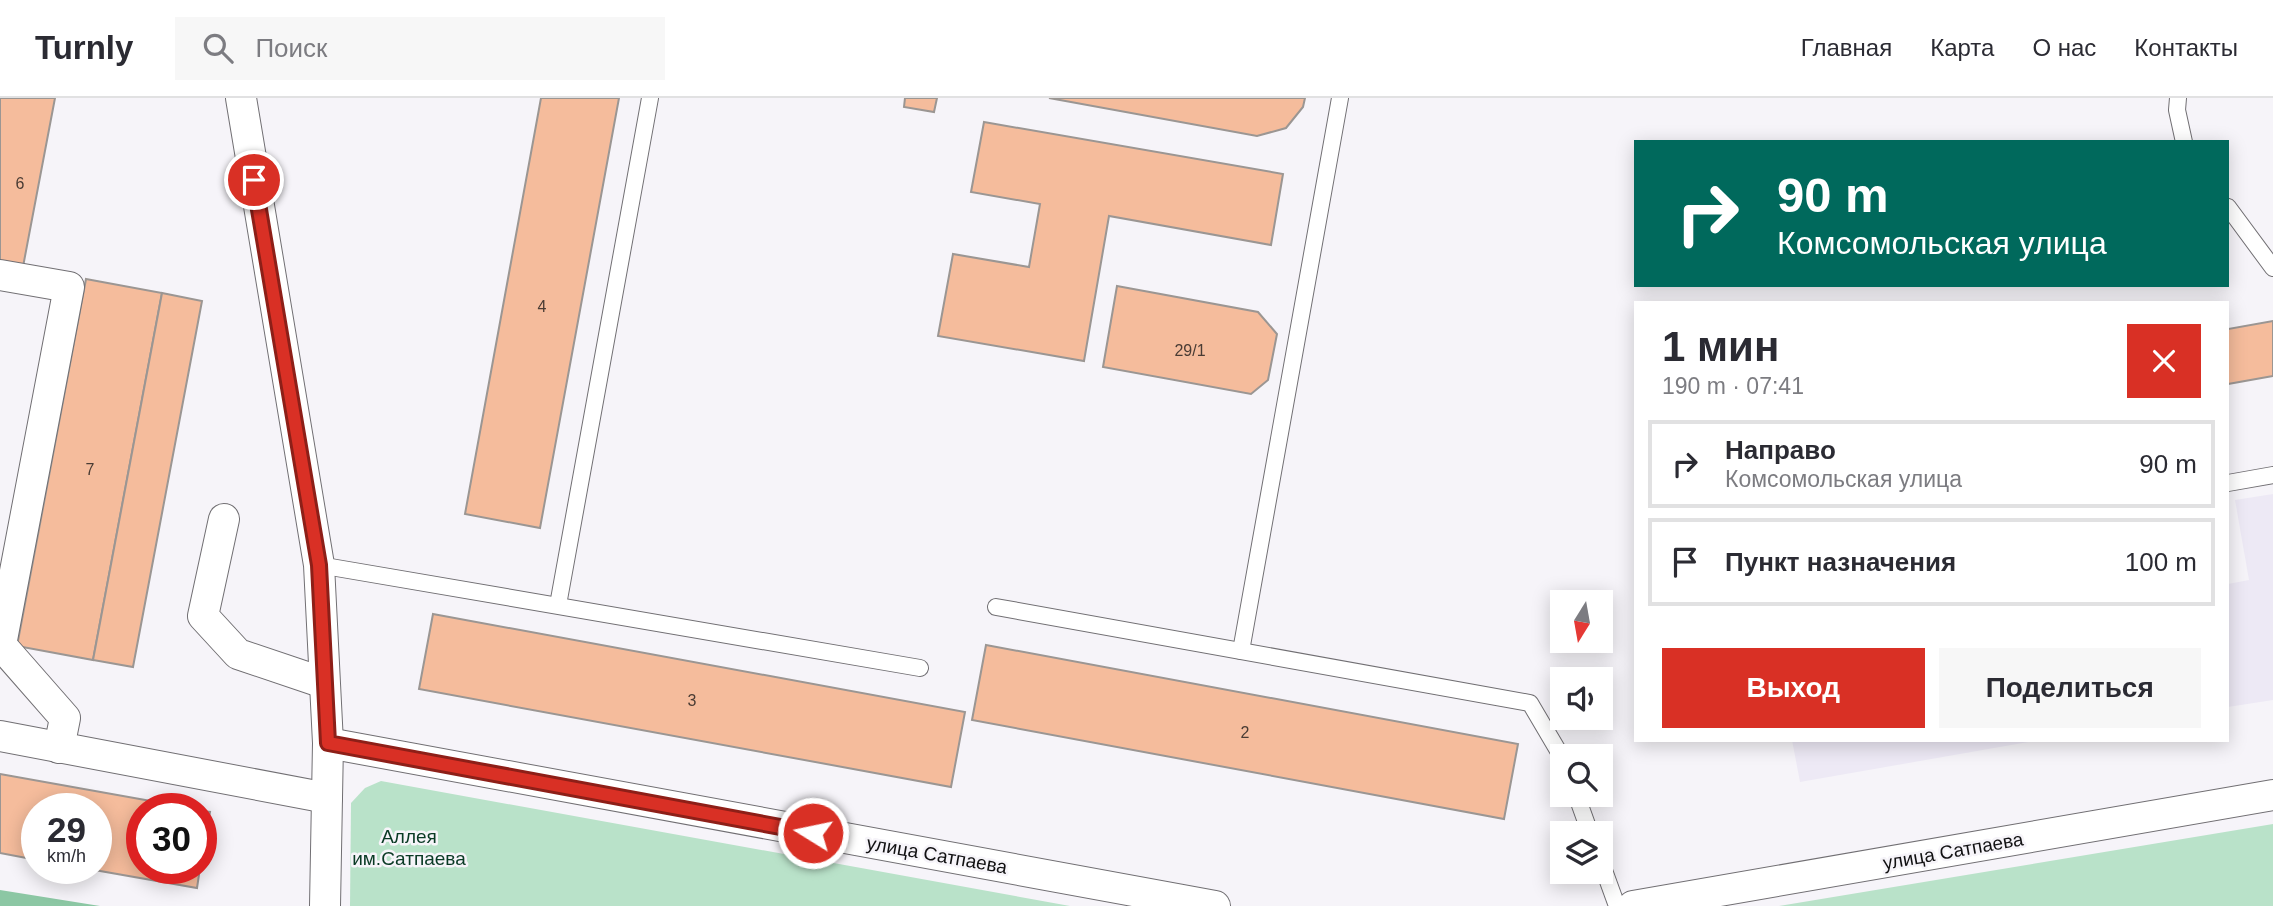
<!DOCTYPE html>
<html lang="ru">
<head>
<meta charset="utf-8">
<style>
  :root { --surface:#fff; --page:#f7f7f7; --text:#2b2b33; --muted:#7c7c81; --line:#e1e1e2; --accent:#d93025 }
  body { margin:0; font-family:Helvetica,sans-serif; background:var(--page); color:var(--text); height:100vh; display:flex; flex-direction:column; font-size:26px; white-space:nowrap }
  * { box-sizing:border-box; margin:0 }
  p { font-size:23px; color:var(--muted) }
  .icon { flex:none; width:38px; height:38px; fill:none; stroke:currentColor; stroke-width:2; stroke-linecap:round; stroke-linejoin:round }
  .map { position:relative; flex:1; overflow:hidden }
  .details { position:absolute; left:1634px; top:203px; width:595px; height:441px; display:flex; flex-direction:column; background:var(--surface); border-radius:0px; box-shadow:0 4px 18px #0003 }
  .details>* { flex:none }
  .banner { position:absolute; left:1634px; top:42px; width:595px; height:147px; border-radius:0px; box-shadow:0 4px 18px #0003; background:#00695c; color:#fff; overflow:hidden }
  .needle { width:46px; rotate:191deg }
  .controls { position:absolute; left:1550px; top:492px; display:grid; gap:14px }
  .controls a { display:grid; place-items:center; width:63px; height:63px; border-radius:0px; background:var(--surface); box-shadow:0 4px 18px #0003; font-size:35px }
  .speed { position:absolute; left:21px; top:695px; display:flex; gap:14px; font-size:35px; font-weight:700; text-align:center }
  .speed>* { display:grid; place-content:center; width:91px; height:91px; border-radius:50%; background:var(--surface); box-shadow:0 4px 18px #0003; line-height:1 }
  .speed small { font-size:18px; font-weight:400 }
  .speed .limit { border:10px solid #d22; background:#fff; color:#111 }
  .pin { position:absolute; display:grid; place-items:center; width:60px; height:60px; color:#fff; margin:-30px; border:4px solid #fff; border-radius:50%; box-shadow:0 2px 7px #0007 }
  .me { position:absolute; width:77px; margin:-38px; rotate:280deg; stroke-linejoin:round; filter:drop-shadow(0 0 5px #0008) }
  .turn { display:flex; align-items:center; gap:24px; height:147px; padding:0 28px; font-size:32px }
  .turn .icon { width:91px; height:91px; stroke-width:2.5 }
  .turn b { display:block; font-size:49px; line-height:60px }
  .round { display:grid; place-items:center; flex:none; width:74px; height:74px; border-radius:0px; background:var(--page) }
  .head { display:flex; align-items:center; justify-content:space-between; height:119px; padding:0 28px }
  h1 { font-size:42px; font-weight:800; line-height:52px }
  .primary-button { display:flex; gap:14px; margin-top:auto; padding:14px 28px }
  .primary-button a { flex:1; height:80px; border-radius:0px; background:var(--accent); color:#fff; font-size:28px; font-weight:800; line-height:80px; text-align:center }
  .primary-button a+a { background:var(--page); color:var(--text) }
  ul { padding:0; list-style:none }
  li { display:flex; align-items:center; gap:21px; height:88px; margin:0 14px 10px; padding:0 14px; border:4px solid var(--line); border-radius:0px }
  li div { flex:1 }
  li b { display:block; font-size:26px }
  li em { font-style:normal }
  header { display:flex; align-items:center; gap:42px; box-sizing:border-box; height:98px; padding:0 35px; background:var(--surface); border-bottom:2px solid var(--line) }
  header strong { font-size:33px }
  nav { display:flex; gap:38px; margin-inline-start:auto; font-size:24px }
  .search { width:490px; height:63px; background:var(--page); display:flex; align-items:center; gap:18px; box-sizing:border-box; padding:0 24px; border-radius:0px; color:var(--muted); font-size:26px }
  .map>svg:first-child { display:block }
</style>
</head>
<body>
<header>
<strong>Turnly</strong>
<div class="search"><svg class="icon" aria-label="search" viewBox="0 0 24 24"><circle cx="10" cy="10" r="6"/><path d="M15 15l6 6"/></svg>Поиск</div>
<nav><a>Главная</a><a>Карта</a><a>О нас</a><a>Контакты</a></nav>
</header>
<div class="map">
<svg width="2273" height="808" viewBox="0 0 2273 808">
  <rect width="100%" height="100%" fill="#f6f4f9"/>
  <g fill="#ede9f5">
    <path d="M2273,396v206l-45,7v-123l21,-4 -14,-80z"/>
    <path d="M1792,642h248l-240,42z"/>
  </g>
  <g fill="#b9e2c9">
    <path d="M381,683l689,125h-720l1,-103 14,-15z"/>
    <path d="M2273,726v82h-494z"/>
  </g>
  <path fill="#8cc7a4" d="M0,792l100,16h-100z"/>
  <g fill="#f5bc9c" stroke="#9b9693" stroke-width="2">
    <path d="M0,0h55l-33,174 -22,-4z"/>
    <path d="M541,0h78l-79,430 -75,-14z"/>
    <path d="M905,0h32l-3,14 -30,-5z"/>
    <path d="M1049,0h256l-2,9 -17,21 -29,8z"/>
    <path d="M984,24l299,52 -12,71 -162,-29 -25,145 -146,-25 15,-82 76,13 11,-63 -69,-12z"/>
    <path d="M86,181l76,14 -69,367 -76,-14z"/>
    <path d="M1117,188l141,26 19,22 -9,46 -17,14 -148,-27z"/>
    <path d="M162,195l40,8 -69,366 -40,-7z"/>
    <path d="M2273,223v55l-45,8v-55z"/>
    <path d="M433,516l532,98 -14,75 -532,-98z"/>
    <path d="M986,547l532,99 -14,75 -532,-99z"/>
    <path d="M0,676l190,34h-48v60h58l-3,20 -114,-20h13v-60h-59v52l-37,-7z"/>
    <path d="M201,713l9,1 -9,50z"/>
  </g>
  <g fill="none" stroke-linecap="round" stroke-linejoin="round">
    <g stroke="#716f73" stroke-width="18">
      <g id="lane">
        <path d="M2178,0l-1,12 7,32"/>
        <path d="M2228,109l45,61"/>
        <path d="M2228,385l45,-8"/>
        <path d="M319,467l601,103"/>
        <path d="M558,507l92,-507"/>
        <path d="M996,509l534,96 33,56"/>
        <path d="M1241,553l99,-553"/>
        <path d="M1576,696l14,39"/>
        <path d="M1601,764l16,44"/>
      </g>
    </g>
    <g stroke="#716f73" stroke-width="32">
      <g id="street">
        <path d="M241,0l78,467 9,178 -3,163"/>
        <path d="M0,177l69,12 -68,358 64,73 -6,30"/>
        <path d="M224,421l-21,97 35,38 86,29"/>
        <path d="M0,638l327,62"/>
        <path d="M328,645l887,163"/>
        <path d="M1633,808l640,-111"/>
      </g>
    </g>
    <use href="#lane" stroke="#fff" stroke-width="16"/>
    <use href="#street" stroke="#fff" stroke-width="30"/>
  </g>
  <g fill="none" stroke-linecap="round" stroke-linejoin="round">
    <g stroke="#8d1f18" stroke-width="18">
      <path id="route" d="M254,82l65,385 9,178 485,90"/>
    </g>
    <use href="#route" stroke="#d93025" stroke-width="12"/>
  </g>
  <g text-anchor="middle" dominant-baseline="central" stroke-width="5" stroke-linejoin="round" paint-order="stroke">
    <g font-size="16" fill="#4a3c34">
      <text x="20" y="85">6</text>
      <text x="542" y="208">4</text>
      <text x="1190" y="252">29/1</text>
      <text x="90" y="371">7</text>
      <text x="692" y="602">3</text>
      <text x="1245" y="634">2</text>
    </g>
    <g font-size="19" fill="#093a24" stroke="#f6f4f9">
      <text x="409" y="738">Аллея<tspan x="409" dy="22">им.Сатпаева</tspan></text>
    </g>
    <g font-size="19" fill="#111112" stroke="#f6f4f9">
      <text transform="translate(1953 753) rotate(-10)">улица Сатпаева</text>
      <text transform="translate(937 757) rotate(10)">улица Сатпаева</text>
    </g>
  </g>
</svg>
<div class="controls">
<a><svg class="needle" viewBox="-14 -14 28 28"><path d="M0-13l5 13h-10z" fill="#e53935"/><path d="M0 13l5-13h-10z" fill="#7c7c81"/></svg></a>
<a><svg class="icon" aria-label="sound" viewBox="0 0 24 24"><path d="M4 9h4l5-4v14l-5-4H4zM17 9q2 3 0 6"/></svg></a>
<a><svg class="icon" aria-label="search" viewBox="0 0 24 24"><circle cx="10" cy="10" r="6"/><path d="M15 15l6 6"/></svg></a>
<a><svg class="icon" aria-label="layers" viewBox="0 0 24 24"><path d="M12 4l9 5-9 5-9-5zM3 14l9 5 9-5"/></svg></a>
</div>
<div class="speed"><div>29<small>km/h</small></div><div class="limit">30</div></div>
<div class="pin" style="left:254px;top:82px;background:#d93025"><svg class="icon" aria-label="arrive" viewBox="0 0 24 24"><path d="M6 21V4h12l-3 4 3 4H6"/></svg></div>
<svg class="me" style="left:813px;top:735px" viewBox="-20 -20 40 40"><circle r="17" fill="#d93025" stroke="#fff" stroke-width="3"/><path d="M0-11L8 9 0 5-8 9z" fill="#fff"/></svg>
<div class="banner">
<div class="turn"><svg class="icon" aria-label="right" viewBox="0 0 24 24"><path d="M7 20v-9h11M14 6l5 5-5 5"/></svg><div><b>90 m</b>Комсомольская улица</div></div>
</div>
<section class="details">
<div class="head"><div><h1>1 мин</h1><p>190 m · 07:41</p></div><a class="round" style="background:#d93025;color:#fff"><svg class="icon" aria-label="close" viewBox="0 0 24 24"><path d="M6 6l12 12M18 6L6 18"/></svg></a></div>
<ul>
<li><svg class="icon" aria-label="right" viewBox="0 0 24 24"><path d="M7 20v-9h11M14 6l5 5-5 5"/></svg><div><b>Направо</b><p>Комсомольская улица</p></div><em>90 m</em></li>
<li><svg class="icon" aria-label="arrive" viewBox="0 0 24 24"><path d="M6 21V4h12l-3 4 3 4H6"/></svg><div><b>Пункт назначения</b></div><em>100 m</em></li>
</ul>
<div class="primary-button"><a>Выход</a><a>Поделиться</a></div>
</section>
</div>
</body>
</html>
